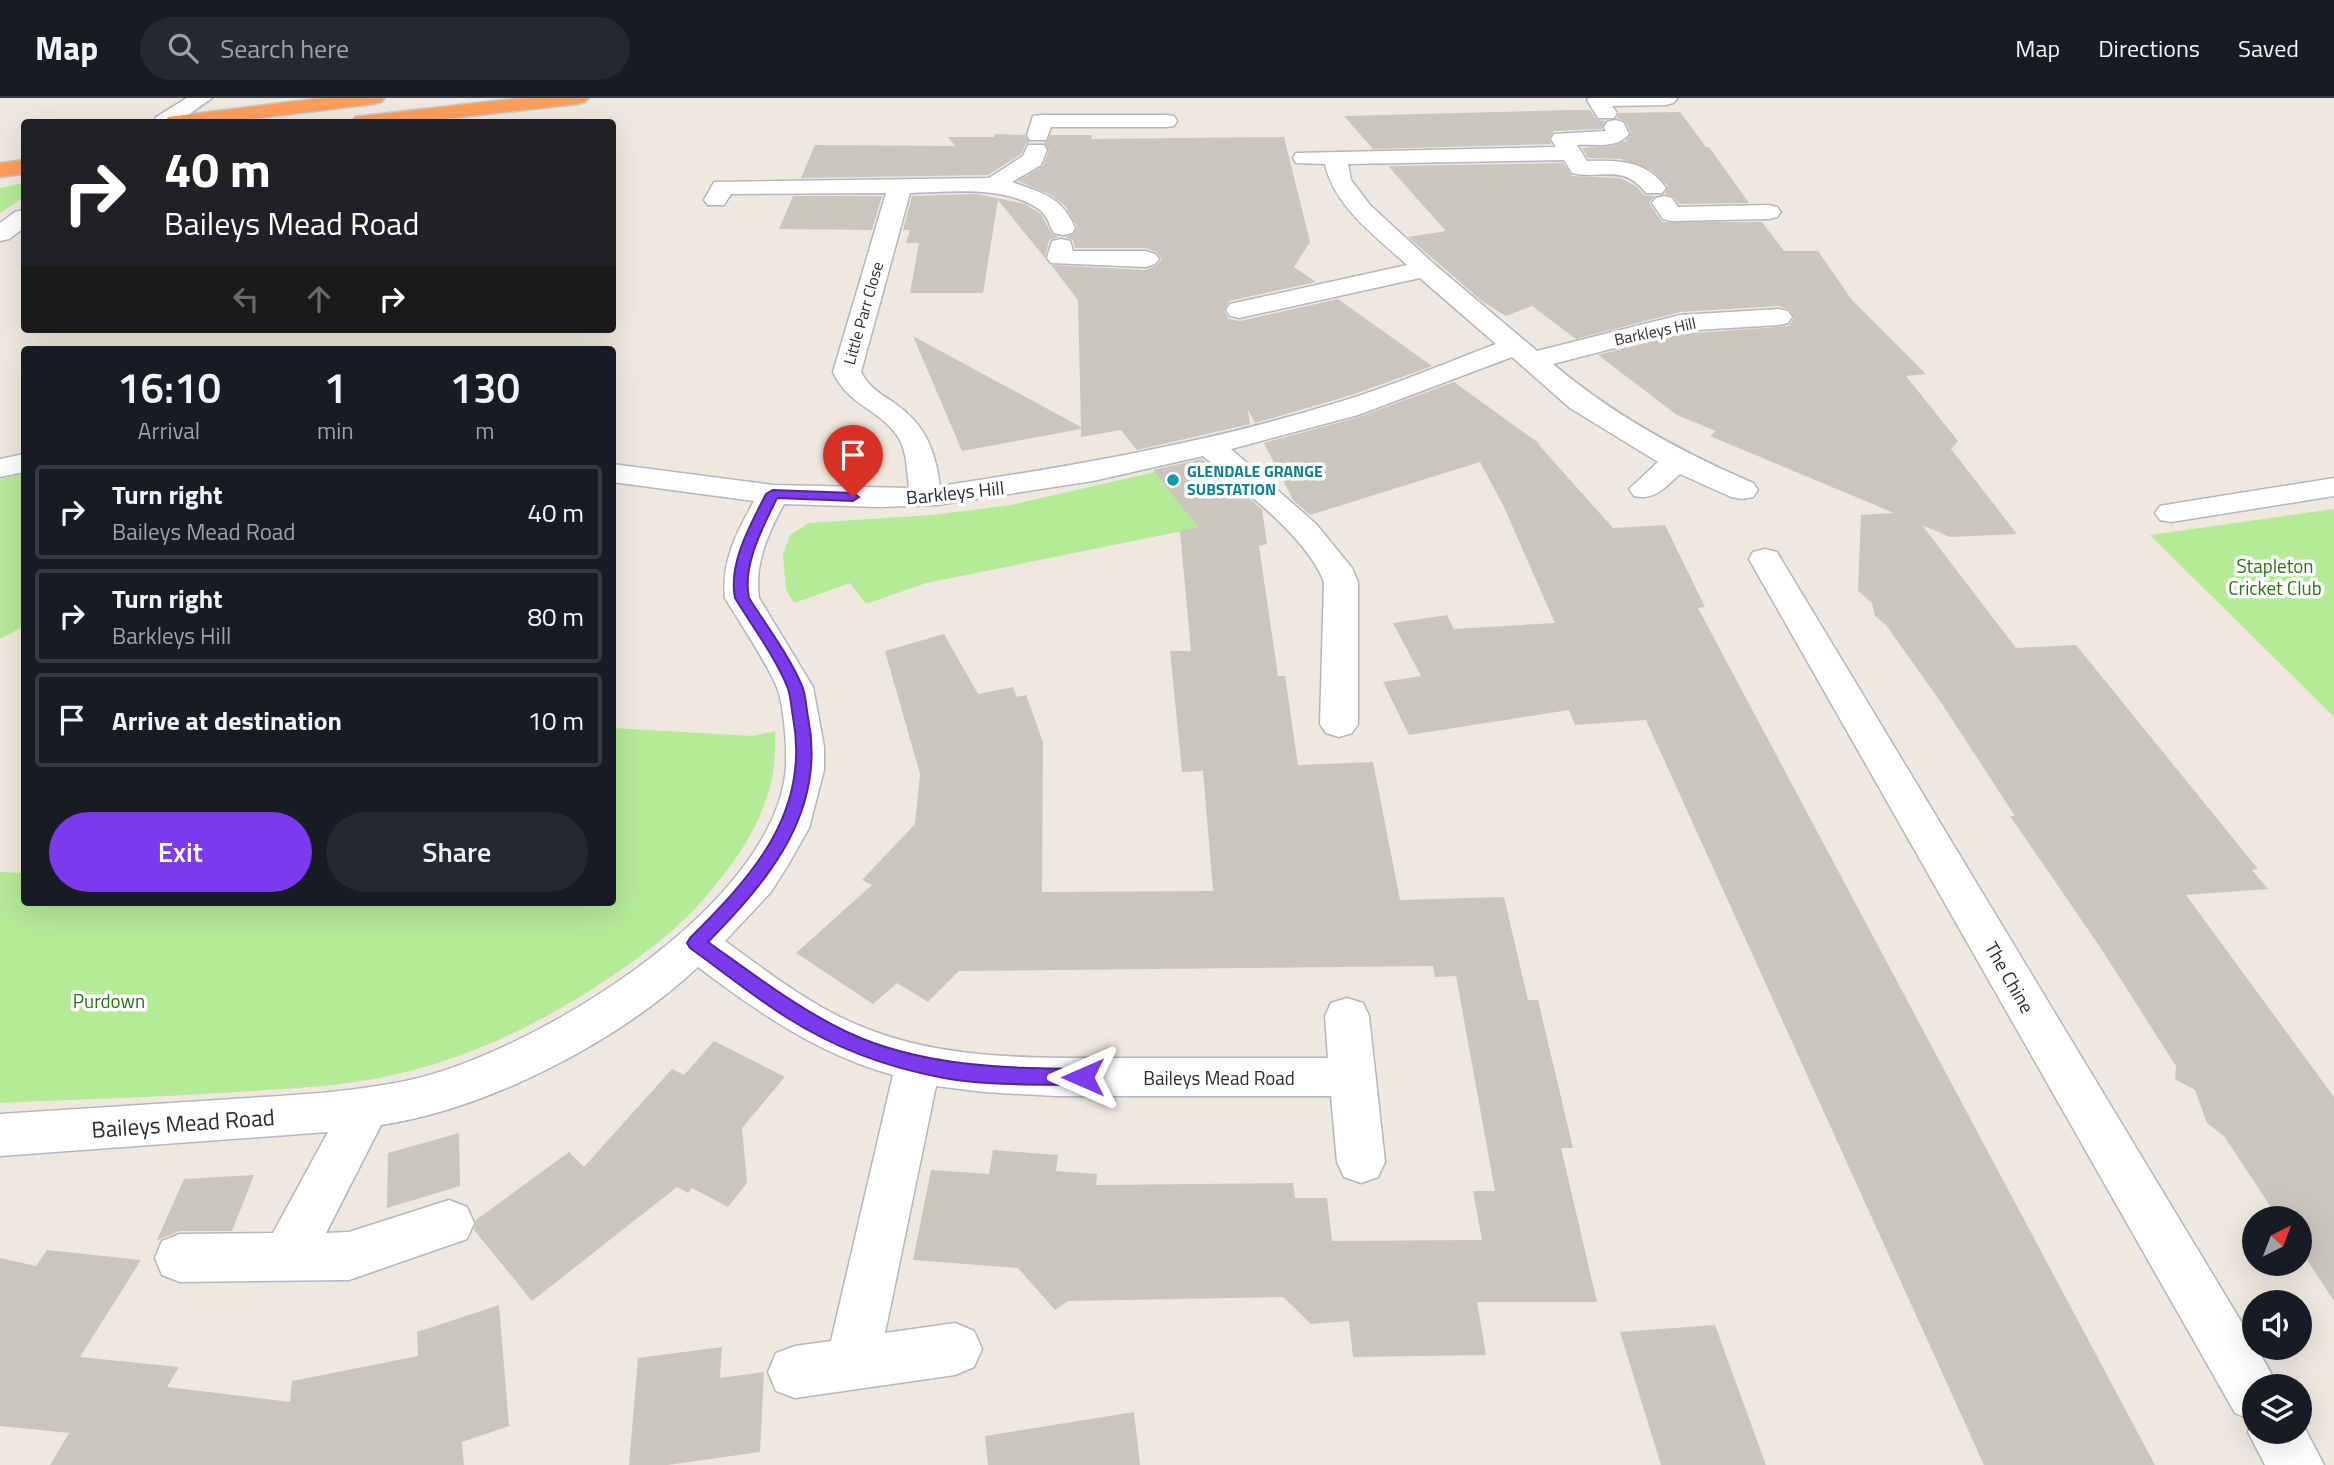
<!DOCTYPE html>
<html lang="en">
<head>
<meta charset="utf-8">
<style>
  :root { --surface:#171b24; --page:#242831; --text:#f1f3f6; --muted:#9ea1a6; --line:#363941; --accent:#7c3aed }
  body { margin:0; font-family:"Titillium Web",sans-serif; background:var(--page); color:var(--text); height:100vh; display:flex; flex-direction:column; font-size:26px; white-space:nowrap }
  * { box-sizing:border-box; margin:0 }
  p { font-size:23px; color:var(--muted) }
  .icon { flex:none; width:38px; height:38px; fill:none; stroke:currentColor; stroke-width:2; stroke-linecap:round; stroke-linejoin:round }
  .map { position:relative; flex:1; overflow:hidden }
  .drawer { position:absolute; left:21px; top:248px; width:595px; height:560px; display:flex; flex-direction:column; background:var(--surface); border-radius:7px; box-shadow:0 7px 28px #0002 }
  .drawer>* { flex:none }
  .hud { position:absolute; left:21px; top:21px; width:595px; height:214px; border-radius:7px; box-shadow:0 7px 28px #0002; background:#202124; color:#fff; overflow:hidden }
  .needle { width:46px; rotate:42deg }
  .buttons { position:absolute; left:2242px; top:1108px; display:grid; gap:14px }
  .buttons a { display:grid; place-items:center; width:70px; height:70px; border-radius:50%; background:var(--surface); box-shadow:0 7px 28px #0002; font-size:35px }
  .pin { position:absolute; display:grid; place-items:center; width:60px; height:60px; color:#fff; margin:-72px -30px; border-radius:50% 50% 50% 0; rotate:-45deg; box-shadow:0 0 7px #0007 }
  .pin .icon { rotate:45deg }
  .me { position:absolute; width:77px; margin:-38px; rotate:270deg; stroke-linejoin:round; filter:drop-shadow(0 0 5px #0008) }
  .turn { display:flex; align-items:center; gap:24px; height:147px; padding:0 28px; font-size:32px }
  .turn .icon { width:91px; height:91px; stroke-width:2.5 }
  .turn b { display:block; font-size:49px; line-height:60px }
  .lanes { display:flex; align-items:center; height:66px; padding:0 28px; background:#0003; justify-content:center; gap:35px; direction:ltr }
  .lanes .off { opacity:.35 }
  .eta { display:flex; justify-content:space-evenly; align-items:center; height:119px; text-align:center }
  .eta b { font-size:42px; font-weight:600; line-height:49px }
  .cta { display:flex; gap:14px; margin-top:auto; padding:14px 28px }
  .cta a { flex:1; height:80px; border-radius:42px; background:var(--accent); color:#fff; font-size:28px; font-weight:600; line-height:80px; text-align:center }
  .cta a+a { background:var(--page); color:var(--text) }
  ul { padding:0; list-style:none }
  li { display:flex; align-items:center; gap:21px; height:94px; margin:0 14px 10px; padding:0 14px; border:4px solid var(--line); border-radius:7px }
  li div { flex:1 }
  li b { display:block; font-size:26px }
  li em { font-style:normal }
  header { display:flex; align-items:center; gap:42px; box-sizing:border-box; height:98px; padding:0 35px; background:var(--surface); border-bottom:2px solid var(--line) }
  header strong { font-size:33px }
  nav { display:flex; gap:38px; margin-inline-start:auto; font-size:24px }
  .search { width:490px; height:63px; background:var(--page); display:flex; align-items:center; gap:18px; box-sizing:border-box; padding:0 24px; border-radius:38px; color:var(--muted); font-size:26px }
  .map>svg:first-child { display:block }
</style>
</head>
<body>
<header>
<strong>Map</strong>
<div class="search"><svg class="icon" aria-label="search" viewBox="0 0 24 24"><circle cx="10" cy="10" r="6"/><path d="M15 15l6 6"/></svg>Search here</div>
<nav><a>Map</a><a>Directions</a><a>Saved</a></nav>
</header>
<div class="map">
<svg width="2334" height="1367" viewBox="0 0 2334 1367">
  <rect width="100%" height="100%" fill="#efe8df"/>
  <g fill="#b5ea97">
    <path d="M24,85v14l-24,16v-25z"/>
    <path d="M1207,372l46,31 2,5 -12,10 -65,16 -252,51 -60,21 -16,-21 -56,20 -8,-13 -3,-35 7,-20 19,-12 122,-8 80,-10 144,-33z"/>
    <path d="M24,376v152l-24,13v-160z"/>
    <path d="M2334,411v208l-184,-182z"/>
    <path d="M613,630l140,8 22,-5c4,62 -23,110 -62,157 -30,38 -67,65 -107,92 -67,45 -143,81 -222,97 -43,9 -87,11 -131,14 -84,6 -169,8 -253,12v-231l24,1v30h588z"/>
  </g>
  <g fill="#cbc6bd">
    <path d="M1570,12h20l6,9 9,2 -3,8 -48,2 -5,7 2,6 -178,5 -29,-33z"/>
    <path d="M1680,14l26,35h3l40,56 -70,1 -5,-7 -9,-3 3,-8 -17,-16 -30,-11 -33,-1 -6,-10 31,-2 13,-5 5,-8 -6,-12 -8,-3 2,-5z"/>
    <path d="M995,36l30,1 5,7 -4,2 -5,10 -33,21 -187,3 14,-33 140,1 -7,-9h46z"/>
    <path d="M1051,37h41l-1,4 193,-2 26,105 -16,25 22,15 -87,19 -5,10 5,8 11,2 98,-22 94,67 -77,28 -100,29 -7,-13 2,14 -113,26 -16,-20 -40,7v-8l-119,22 -49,-115 168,91 -3,-127 -27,-35 95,5 10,-4 6,-7 -6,-7 -10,-4h-71l-2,-8 -8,-3 9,-3 3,-7 -11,-20 -15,-12 -33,-14 25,-15 6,-15 -5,-8z"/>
    <path d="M1563,65l9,13 48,2 16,8 8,9 11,1 -6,7 13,19h100l22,29h34l34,49 74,74 -20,2 52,65 -7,8 66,85 -67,3 -28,-12 94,123 60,-3 182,224 -6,1 16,19 -82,6 148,202v204l-34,-52v-31h-22l-54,-82 -17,-13 -12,-33 -20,-11 1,-13 -76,-119 -90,-131h5l-73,-112 -56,-79 -11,-9 -3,-13 -14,-12 3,-76 33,-2 -184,-77 6,-5 -39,-16 -79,-60 82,-21 109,-8 5,-8 -4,-8 -11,-4 -99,6 -104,27 -44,-33 -26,10 -23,-14 -75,-65 38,-6 -58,-65z"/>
    <path d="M977,96l48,10 16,10 11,20 7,3 -10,3 -4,18 -47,-58 -15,93h-73l9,-50h-13l4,-13h-7l9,-34z"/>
    <path d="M793,98h89l-10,34 -93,-1z"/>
    <path d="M1454,284l86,62h-2l75,84 52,-3 40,82 -7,1 457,857h-171l-338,-745 -71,5 -6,-15 -160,25 -26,-53 38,-6 -28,-53 54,-8 7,14 101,-6 -52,-118 -23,-43 -170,53 -17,-15 -29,-57 95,-26z"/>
    <path d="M1202,361l60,50 5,35 -8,2 19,130h7l13,89 75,-3 27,138 104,-3 24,103h10l35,148h-12l36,154h-120l9,53 -133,2 -4,-36 -38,3 -28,-27 -215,4 -13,9 -37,-42 -105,-8 18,-90 58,4 4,-24 65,5 -2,16 41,3 -1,11 197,-2 2,15h32l5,43 150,-1 -9,-49h22l-39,-215 -21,1 -2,-11 -474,5 -31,31 -31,-19 -24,21 -77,-51 76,-68 -10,-5 53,-56 5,-50 -35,-123 59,-17 34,60 35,-7 4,10 9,-2 17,47 -1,150 171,-1 -10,-120 -21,1 -12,-121h21l-11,-120 18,-4 -45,-57z"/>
    <path d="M714,943l71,36 -43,51 5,55 -19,24 -36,-19 -4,5 -11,-6 -145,114 -58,-71 2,-10 93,-68 15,15 88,-98 12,6z"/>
    <path d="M459,1035l1,53 -73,22 1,-55z"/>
    <path d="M254,1077l-22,56h-52l-23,9 27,-61z"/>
    <path d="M47,1152l94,10 -61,97 99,10 -12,20 123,15 2,-21 126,-25 -1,-24 82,-27 10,121 -47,16 2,23h-414l19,-32 -69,-7v-168l36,8z"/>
    <path d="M1715,1227l51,140h-105l-41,-133z"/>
    <path d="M722,1249l-2,31 44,-6 -4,80 -92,13h-39l9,-107z"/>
    <path d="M1134,1314l6,53h-152l-3,-29z"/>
  </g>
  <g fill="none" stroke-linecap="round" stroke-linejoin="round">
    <g stroke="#b2b6c1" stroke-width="3">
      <g id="minor">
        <path d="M187,0h25l-34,24h-24l2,-5z"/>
        <path d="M1589,0h87l1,1 -4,4 -7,2 -54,1 5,7 -3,5h-16l-11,-18z"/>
        <path d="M1041,17h125l8,1 3,5 -3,5 -8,1h-115l-5,13h-16l-3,-5 6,-19z"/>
        <path d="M1615,22l8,2 6,12c-11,15 -35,10 -52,11l10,16c32,-1 59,-1 79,27l-4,5h-16c-23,-30 -44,-13 -74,-20l-8,-13 -216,4 3,16 19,25 64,59 103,87 143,-36 99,-6 9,2 4,6 -4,6 -9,2 -99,6 -127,33c60,51 128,88 200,119l5,7 -5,7 -11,2 -11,-2 -51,-23c-15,13 -25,27 -46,22l-5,-7 29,-27 -88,-54 -58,-51 -154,58 -127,34 85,75 36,44 6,14v142l-6,9 -13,4 -13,-4 -6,-9 4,-142c-19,-48 -82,-92 -121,-126l-110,25 -156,24 -58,2 -95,-3c-16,30 -30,59 -25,94l54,89 11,60v23l-15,58 -21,37 -17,27 -46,49c43,31 86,65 135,85 83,35 178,32 267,32 67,0 134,0 201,0l-3,-42 6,-13 16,-5 16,5 6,13 16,146 -7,15 -17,6 -17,-6 -7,-15 -6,-66h-275l-72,-4 -48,-6 -51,247 70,-10 19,8 8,18 -8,18 -19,8 -160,23 -19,-7 -8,-19 8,-19 19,-7 36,-5 62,-266c-75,-21 -134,-62 -195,-108 -79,74 -209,142 -317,158l-55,108 23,-1 100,-32 18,7 7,16 -7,16 -118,41 -169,2 -18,-7 -7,-17 7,-17 18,-7 93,-1 55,-101 -328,24v-42c78,-5 155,-10 233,-15 57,-4 115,-6 172,-18 124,-25 371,-174 381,-314 1,-20 -2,-64 -10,-82 -14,-30 -34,-59 -51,-87 -4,-36 12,-66 29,-97l-142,-19v-18l161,21 136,3c-2,-18 -2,-40 -13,-54 -19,-26 -48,-29 -63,-62l53,-179 -155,1 -7,11h-16l-4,-5 10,-18 275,-4 34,-22 5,-11h16l3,5 -6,15 -29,17c29,11 50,14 63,46l-3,5 -9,2 -9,-2c-5,-8 -6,-17 -14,-23 -34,-25 -90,-18 -130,-17l-49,179c7,14 19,22 32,30 32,22 42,47 47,84 133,-20 267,-43 396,-83 54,-16 107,-39 160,-59l-76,-66 -181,40 -9,-2 -4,-6 4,-6 9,-2 168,-37c-30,-28 -73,-58 -82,-101l-29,-1 -3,-5 3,-5 260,-6 -5,-8 3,-5 52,-3 -2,-4 3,-5z"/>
        <path d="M1664,98l8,2 6,9 91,-2 8,2 4,5 -4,5 -8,2 -98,2 -8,-2 -11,-16 4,-5z"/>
        <path d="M24,112v18l-15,11 -9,2v-18l15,-11z"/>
        <path d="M1061,141l9,2 3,10h73l9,3 4,5 -4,5 -9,3 -95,-4 -4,-5 5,-17z"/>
        <path d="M24,356v18l-24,5v-18z"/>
        <path d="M2334,380v18l-163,26 -11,-2 -5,-7 5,-7 11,-2z"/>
        <path d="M1765,451l12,3 4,7 473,784v5h3l21,38h-24v46h46v-13l24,46h-59l-17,-33 5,-11 -18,-8 -486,-854 4,-7z"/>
      </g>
    </g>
    <g stroke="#c8c8c8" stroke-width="3">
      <g id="highway">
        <path d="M322,0h63l-4,4 -7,2 -149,18h-60l3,-5 8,-1z"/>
        <path d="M521,0h68l-4,4 -7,2 -162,18h-64l3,-5 8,-1z"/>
        <path d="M24,62v14l-24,3v-14z"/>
      </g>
    </g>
    <use href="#minor" fill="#fff" fill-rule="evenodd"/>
    <use href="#highway" fill="#ff9d5a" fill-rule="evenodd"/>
  </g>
  <path fill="#7c3aed" stroke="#51269a" stroke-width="2" d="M773,392l80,3 6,4 -6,4 -76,-3c-14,29 -35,67 -28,100 17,27 41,59 53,88 4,9 4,21 6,31 19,94 -39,163 -100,225 45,32 89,66 139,90 74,35 157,36 236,37l7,2 3,6 -3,6 -7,2c-46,-1 -93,1 -139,-7 -55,-10 -111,-31 -158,-61 -33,-21 -64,-46 -96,-69l-3,-5 3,-5c62,-62 121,-125 103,-221 -2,-10 -2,-22 -6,-31 -13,-31 -35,-60 -52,-88 -7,-35 16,-74 31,-104z"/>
  <circle fill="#0f9aa8" stroke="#fff" stroke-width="2.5" cx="1173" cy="382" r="7"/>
  <g text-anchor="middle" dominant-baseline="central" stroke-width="7" stroke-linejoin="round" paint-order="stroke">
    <g font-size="16" fill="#2d2d2d" stroke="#fff">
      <text transform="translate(863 215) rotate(-74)">Little Parr Close</text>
      <text transform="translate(1655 233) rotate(-12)">Barkleys Hill</text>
    </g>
    <g font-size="16" font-weight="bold" fill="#0d838f" stroke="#fff" text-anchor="start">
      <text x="1187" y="373">GLENDALE GRANGE<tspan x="1187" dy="18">SUBSTATION</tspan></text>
    </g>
    <g font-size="19" fill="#2d2d2d" stroke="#fff">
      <text transform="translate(955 394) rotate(-6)">Barkleys Hill</text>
      <text transform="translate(2010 879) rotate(60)">The Chine</text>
      <text x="1219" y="979">Baileys Mead Road</text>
    </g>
    <g font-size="19" fill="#2a7314" stroke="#fff">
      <text x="2275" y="467">Stapleton<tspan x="2275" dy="22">Cricket Club</tspan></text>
      <text x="109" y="902">Purdown</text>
    </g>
    <g font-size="23" fill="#2d2d2d" stroke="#fff">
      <text transform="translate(183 1025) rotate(-4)">Baileys Mead Road</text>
    </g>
  </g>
</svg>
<div class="buttons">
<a><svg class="needle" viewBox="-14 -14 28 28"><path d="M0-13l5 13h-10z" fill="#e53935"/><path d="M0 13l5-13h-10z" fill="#9ea1a6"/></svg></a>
<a><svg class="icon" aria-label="sound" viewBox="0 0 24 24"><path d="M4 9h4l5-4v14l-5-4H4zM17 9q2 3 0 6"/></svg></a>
<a><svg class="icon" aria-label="layers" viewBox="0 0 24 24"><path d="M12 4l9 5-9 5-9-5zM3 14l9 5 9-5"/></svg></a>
</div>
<div class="pin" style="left:853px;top:399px;background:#d93025"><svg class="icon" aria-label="arrive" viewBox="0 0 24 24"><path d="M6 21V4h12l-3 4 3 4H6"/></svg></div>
<svg class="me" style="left:1083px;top:979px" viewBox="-20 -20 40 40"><path d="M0-17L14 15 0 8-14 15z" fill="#7c3aed" stroke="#fff" stroke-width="4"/></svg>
<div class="hud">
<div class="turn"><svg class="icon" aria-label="right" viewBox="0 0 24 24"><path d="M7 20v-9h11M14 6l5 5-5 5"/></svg><div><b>40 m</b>Baileys Mead Road</div></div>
<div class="lanes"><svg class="icon off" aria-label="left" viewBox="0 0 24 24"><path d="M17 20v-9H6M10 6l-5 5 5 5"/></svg><svg class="icon off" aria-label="ahead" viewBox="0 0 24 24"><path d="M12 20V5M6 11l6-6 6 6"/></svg><svg class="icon" aria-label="right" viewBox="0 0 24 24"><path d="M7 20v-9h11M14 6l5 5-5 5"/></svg></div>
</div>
<section class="drawer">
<div class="eta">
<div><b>16:10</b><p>Arrival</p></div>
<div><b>1</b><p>min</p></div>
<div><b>130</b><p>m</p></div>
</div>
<ul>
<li><svg class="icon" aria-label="right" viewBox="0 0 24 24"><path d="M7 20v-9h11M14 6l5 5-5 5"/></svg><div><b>Turn right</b><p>Baileys Mead Road</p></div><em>40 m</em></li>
<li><svg class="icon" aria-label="right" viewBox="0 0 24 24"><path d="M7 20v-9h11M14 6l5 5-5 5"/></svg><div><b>Turn right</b><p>Barkleys Hill</p></div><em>80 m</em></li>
<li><svg class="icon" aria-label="arrive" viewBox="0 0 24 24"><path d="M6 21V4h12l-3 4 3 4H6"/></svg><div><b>Arrive at destination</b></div><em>10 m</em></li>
</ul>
<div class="cta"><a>Exit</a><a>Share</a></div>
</section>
</div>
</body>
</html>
